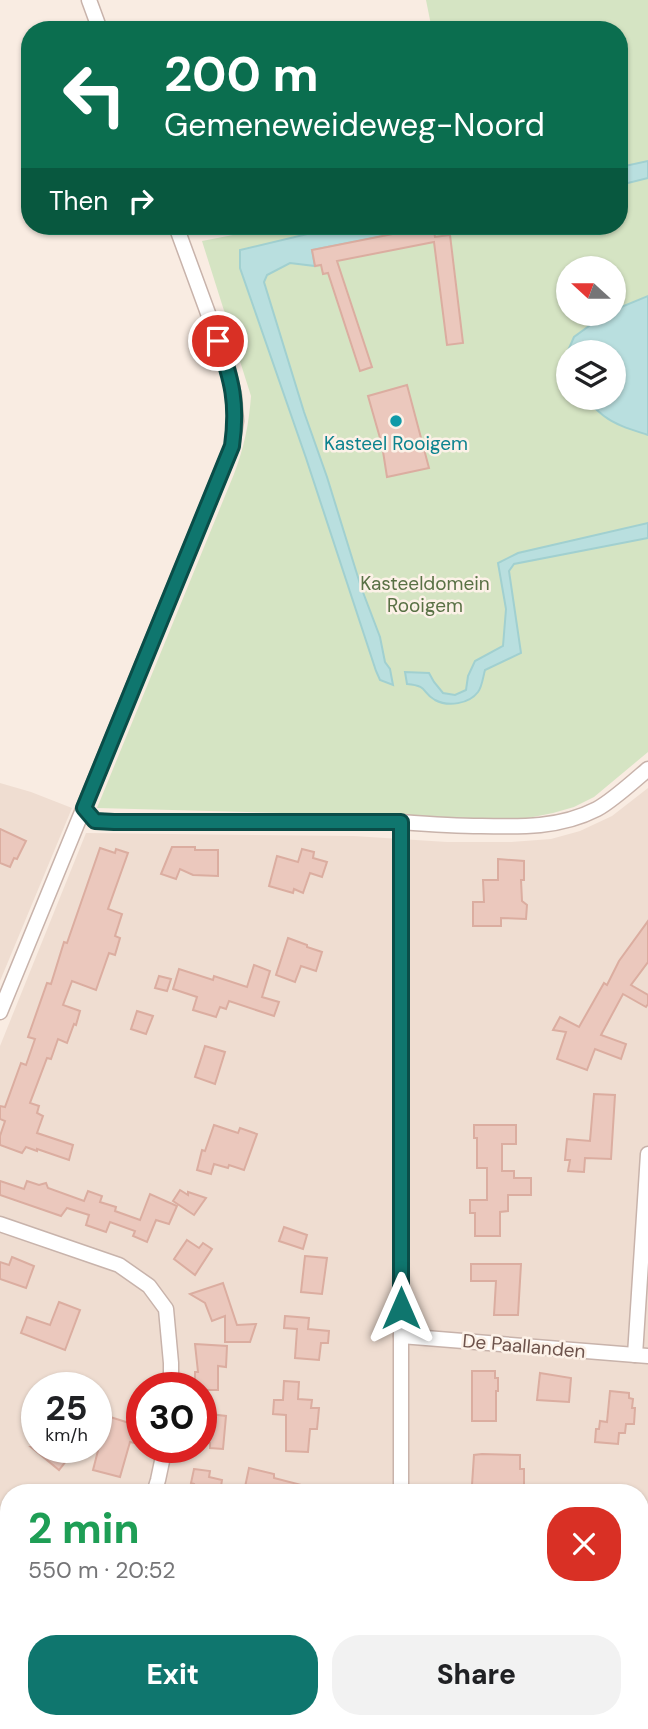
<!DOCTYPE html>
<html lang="en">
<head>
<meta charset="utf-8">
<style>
  :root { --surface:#fff; --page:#f2f2f2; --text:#202124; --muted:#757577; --accent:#0f766e }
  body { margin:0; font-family:"DM Sans",sans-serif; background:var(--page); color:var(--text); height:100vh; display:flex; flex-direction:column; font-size:26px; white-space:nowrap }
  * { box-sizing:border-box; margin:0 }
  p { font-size:23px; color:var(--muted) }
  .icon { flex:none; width:38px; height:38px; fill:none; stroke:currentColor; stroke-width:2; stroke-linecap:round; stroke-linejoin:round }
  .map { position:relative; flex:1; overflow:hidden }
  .sheet { position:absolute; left:0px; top:1484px; width:649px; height:245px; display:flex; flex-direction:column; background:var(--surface); border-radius:28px 28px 0 0; box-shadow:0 2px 5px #0004 }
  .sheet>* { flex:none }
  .top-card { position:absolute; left:21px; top:21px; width:607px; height:214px; border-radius:28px; box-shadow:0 2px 5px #0004; background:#0b6e4f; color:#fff; overflow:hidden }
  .needle { width:46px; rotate:291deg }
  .buttons { position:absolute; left:556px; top:256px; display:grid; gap:14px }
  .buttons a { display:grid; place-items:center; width:70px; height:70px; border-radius:50%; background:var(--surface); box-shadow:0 2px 5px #0004; font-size:35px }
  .speed { position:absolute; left:21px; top:1372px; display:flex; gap:14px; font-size:35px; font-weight:700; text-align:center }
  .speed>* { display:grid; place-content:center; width:91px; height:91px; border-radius:50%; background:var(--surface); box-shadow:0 2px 5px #0004; line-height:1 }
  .speed small { font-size:18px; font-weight:400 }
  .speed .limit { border:10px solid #d22; background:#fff; color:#111 }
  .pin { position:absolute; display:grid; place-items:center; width:60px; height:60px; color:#fff; margin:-30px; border:4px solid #fff; border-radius:50%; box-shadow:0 2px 7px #0007 }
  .me { position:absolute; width:77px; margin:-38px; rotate:0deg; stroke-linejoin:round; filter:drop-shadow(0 0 5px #0008) }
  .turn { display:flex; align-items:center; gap:24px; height:147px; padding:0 28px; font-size:32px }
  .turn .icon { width:91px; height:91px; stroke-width:2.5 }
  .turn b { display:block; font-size:49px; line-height:60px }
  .then { display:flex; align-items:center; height:66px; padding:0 28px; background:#0003; gap:14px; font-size:26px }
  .round { display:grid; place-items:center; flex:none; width:74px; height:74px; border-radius:28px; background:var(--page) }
  .overview { display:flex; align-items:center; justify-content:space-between; height:119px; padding:0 28px }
  h1 { font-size:42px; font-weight:800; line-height:52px; color:#1e9e55 }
  .button { display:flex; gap:14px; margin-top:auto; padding:14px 28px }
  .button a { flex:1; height:80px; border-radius:28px; background:var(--accent); color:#fff; font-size:28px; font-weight:800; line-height:80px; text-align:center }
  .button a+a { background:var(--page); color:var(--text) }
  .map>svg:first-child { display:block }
</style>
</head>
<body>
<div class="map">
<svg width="648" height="1729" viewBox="0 0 648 1729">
  <rect width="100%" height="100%" fill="#f9ece2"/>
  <g fill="#efddd1" fill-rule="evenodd">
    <path d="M0,783l31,9 41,16 -72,173z"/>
    <path d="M648,788v941h-648v-683l86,-213 268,3 93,6h64l40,-3 29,-8 32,-15zM37,1388h59v59h-59zM142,1388h59v59h-59zM9,1493h631v227h-631z"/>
  </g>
  <path fill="#d5e4c3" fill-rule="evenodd" d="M426,0h222v752l-54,45 -20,10 -21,6 -25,5 -21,1 -410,-11 137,-334c10,-26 15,-50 17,-78l-49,-155 78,-15h340v-196h-188zM569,268h45v45h-45zM569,352h45v45h-45z"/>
  <g fill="#b9dfdf" stroke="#a1d0d0" stroke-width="2">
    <path d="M648,161v17l-28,7v-18z"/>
    <path d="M341,226h94l-123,24 3,16 -25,-3 -23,12 -3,7 40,130 23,65 34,110 19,50 5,25 5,7 3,16 -13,-5 -4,-9 -70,-213 -66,-190v-18z"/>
    <path d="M648,296v139c-15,-5 -31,-9 -44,-19 -8,-6 -14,-13 -23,-19h33v-45h-45v32l-6,-22 11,-25 33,-24h7v-3z"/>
    <path d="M648,523v15l-134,26 -5,7 12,82 -36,17c-2,7 -3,17 -7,22 -9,12 -30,15 -43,8 -14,-8 -6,-14 -28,-16l-2,-12 24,1 5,9 9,11 12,2 11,-5 2,-14 7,-15 28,-15 3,-37 -8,-46 20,-10z"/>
  </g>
  <g fill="#ebc8bd" stroke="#dbada0" stroke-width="2">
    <path d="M433,226l2,11 15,-2 13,108 -16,2 -13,-103 -97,19 35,106 -12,4 -32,-98 -5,1 -2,-9 -6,1 -3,-16z"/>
    <path d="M407,385l22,83 -42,9 -5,-32 -14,-49z"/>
    <path d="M0,829l26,12 -9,18 -3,-1 -4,9 -10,-4z"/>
    <path d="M172,847h23v3h23v26l-25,-1 -13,-6 -4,10 -15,-5z"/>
    <path d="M100,848l15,5 1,-4 12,4 -20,56 14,5 -7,22 5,2 -5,17 -6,-2 -13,37 -24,-9 -9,24 17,6 -4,14 -2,-1 -7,19 -9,-4 -7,20 -4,-1 -17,45 9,3 -2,7 6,3 -6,17 36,12 -4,15 -32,-11v2l-11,-4 -4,6 -22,-8v-9l5,-15 -5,-2v-13l5,1 16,-44 5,2 9,-26 -7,-2 19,-54 4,1 13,-42 3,1z"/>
    <path d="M302,849l12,3 -1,6 14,4 -5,15 -12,-4 -7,20 -9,-4 -1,4 -24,-7 8,-30 21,6z"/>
    <path d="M498,859l26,2v19h-3l1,21 5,4 -1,14 -25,-1v8h-28v-24h11l-1,-22h15z"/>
    <path d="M648,921v41l-17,23 17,10v9l-2,3 -23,-13 -22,41 25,9 -5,15 -26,-10 -8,21 -30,-11 9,-27 -13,-2 7,-13 19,10 25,-44 3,2 12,-24z"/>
    <path d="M288,938l19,7v2l15,5 -6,19 -15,-5 -6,16 -19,-7z"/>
    <path d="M254,965l16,6 -8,26 17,5 -5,14 -45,-15 -3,8 -6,-2 -4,10 -23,-7 4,-13 -24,-8 6,-20 34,11 1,-4 33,11z"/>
    <path d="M159,976l12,3 -4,12 -12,-3z"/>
    <path d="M137,1011l16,5 -7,18 -15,-5z"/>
    <path d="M205,1046l20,6 -10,32 -20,-7z"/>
    <path d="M594,1094l21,1 -4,64 -26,-1 -1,14 -16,-1 2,-11h-5l2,-21 23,2z"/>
    <path d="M214,1125l24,8 2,-5 17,6 -13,36 -15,-5 -1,3 -14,-4 -3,10 -14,-4 5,-20 3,1z"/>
    <path d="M474,1125h42v19h-14v27h12v7h17v17h-23v16l-8,1v24h-25v-23h-5v-13h17v-32h-10v-30h-3z"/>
    <path d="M0,1181l24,8 3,-8 12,4 7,-2 2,5 36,13 4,-10 14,5 -2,6 16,5 -1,4 25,9 10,-26 27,12 -8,18 -13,-4 -9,22 -14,-6 2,-5 -25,-9 -4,10 -20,-7 3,-10 -22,-7 -6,8 -61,-21z"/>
    <path d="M180,1190l8,5v-3l18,6 -12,17 -21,-14z"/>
    <path d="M284,1227l23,8 -4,14 -24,-8z"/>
    <path d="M187,1240l12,8 4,-5 9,6 -17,26 -21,-16z"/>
    <path d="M305,1256l22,2 -5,36 -21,-2z"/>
    <path d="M12,1257l22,9 -8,22 -26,-9v-17l9,3z"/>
    <path d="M471,1264h50l-3,51h-24l2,-34h-25z"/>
    <path d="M223,1283l14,42 19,-1 -6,18h-25v-26l-13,5 -7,-18 -15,-9z"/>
    <path d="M59,1302l21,8 -15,40 -44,-17 6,-16 23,8z"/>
    <path d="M285,1316l24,2 -1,11 21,2 -1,12h-7l-2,17 -24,-2 2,-29 -13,-1z"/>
    <path d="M195,1344l32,2 -1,21 -8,-1v24h-17v-2h-6v-16h3z"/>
    <path d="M472,1371h23v7h3v13h-2v30h-24z"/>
    <path d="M540,1373l31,5 -2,24 -32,-2z"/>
    <path d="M284,1381l15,1 -1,17 14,1 -1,8h8l-2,21h-7l-2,23 -22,-1v-36l-13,-1 1,-14h9z"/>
    <path d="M610,1391l19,2v5l4,1 -1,9h3l-1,16h-8l-1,9h-6l-1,11 -23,-2 1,-13h3l1,-8 7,1z"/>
    <path d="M201,1413l25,3 -3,33 -13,-1v-5h-2v-4h-7z"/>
    <path d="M107,1416l35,11v12l-5,-2 -2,6 -5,-1 -10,35 -27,-7z"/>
    <path d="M31,1447h46l-18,23z"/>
    <path d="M482,1454l38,1v14h4v23h-12v-4l-12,1v-4h-28l2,-30z"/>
    <path d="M249,1468l25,6v4l39,10v5h-43l-25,-6z"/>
    <path d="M194,1469l16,2 -1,6 13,3 -2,13h-28l2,-9 -3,-1z"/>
  </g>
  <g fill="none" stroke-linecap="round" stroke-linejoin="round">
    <g stroke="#c8b3ab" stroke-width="17">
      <g id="minor">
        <path d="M89,0l11,30"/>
        <path d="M84,808l11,13 19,1h287c26,2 53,4 80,4 40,1 79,2 116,-17 15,-8 37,-28 51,-40"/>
        <path d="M401,822v671"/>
        <path d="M0,1012l232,-566 4,-25 -2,-25 -7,-31 -51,-139"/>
        <path d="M0,1224l119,41 30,21 17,23 5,54v25"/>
        <path d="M401,1336l247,20"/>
        <path d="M635,1355l13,-201"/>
        <path d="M154,1493l4,-13 7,-33"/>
        <path d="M401,1720v9"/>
        <path d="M5,1729l7,-9"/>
      </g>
    </g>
    <use href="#minor" stroke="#fff" stroke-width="14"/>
  </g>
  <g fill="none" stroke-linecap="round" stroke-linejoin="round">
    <g stroke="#0a4d48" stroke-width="18">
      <path id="route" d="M218,341c14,39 20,63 14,105l-148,362 11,13 19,1h287v486"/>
    </g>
    <use href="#route" stroke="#0f766e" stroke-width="12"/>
  </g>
  <circle fill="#0f9aa8" stroke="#fcf1e7" stroke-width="2.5" cx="396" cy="421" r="7"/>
  <g text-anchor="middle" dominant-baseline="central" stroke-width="5" stroke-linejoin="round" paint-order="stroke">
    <g font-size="19" fill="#0d838f" stroke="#fcf1e7">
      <text x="396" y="443">Kasteel Rooigem</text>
    </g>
    <g font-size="19" fill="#597145" stroke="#fcf1e7">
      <text x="425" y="583">Kasteeldomein<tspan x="425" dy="22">Rooigem</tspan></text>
    </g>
    <g font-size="19" fill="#6d534c" stroke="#fcf1e7">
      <text transform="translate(524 1346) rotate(5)">De Paallanden</text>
    </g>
  </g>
</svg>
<div class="buttons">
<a><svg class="needle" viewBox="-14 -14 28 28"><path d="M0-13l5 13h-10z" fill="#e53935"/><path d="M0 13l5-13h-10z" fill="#757577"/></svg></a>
<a><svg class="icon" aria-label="layers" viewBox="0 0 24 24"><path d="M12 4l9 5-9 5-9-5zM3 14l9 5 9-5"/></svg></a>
</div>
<div class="speed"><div>25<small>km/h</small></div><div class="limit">30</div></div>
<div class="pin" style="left:218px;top:341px;background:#d93025"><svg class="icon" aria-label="arrive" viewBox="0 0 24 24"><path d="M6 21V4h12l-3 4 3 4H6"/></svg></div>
<svg class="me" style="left:401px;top:1308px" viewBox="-20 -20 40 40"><path d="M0-17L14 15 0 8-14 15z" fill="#0f766e" stroke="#fff" stroke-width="4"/></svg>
<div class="top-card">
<div class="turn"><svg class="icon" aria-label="left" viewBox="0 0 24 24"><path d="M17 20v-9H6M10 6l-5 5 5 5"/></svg><div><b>200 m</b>Gemeneweideweg-Noord</div></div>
<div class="then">Then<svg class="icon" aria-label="right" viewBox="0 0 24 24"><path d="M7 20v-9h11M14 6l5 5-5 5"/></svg></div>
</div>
<section class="sheet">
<div class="overview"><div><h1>2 min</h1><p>550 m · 20:52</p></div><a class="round" style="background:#d93025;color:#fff"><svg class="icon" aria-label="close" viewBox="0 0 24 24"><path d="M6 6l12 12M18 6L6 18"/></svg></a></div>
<div class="button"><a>Exit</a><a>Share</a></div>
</section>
</div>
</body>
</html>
